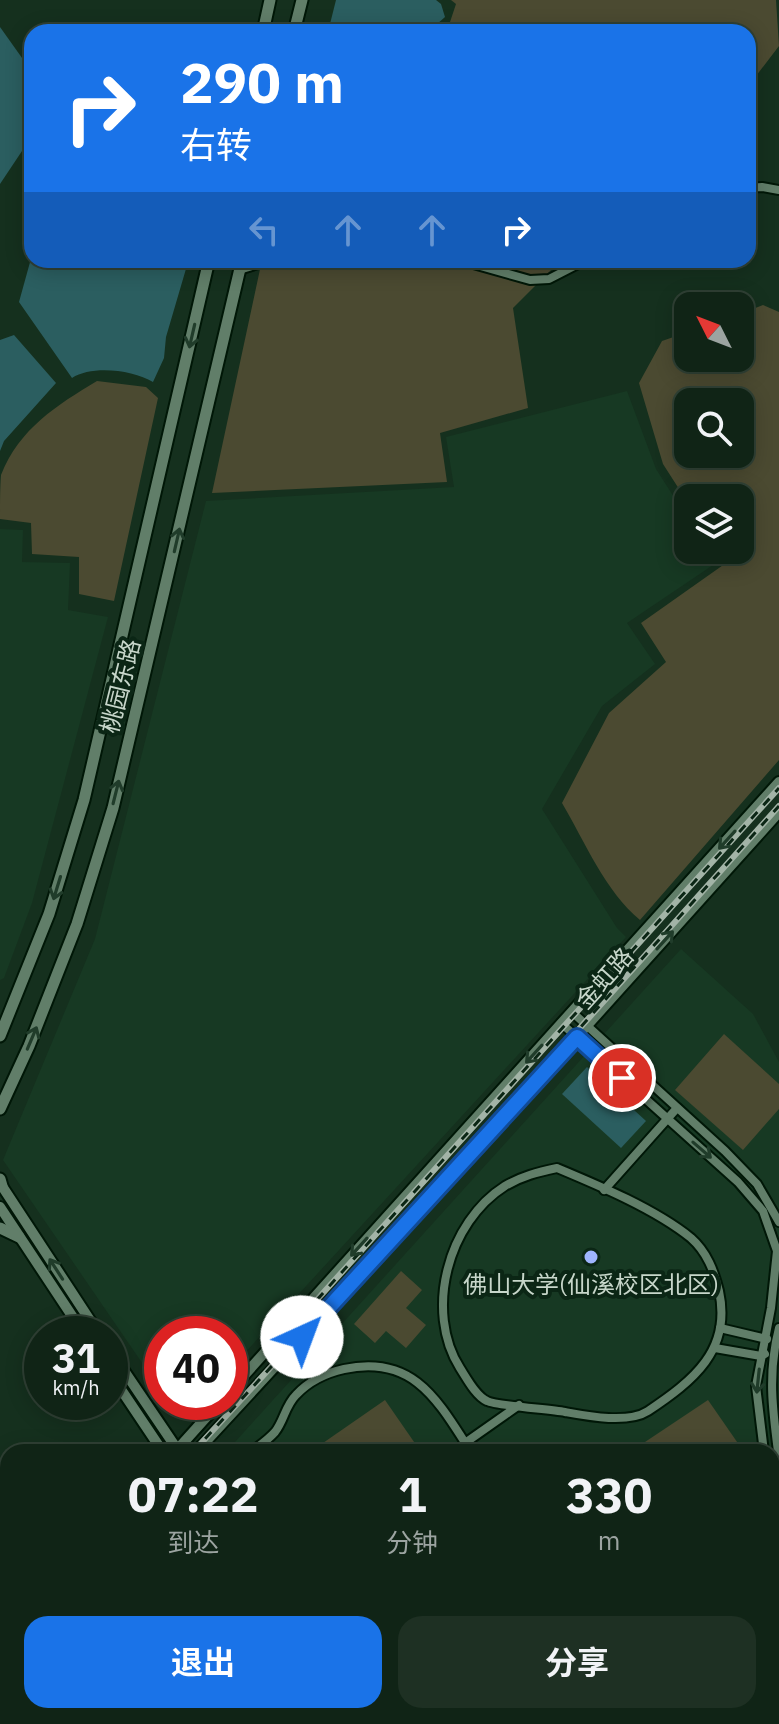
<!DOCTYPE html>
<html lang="zh">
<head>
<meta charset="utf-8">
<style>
  :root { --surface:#102416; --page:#1e3023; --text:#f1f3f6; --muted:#9ca4a1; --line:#304135; --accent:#1a73e8 }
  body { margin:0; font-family:"IBM Plex Sans","Noto Sans SC",sans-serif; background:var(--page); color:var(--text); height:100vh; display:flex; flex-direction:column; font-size:30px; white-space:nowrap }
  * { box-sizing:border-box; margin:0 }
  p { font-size:26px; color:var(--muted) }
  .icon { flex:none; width:44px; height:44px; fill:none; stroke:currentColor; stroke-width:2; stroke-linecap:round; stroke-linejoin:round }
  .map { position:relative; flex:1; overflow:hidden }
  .details { position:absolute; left:0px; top:1444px; width:780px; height:280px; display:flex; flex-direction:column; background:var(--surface); border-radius:24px 24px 0 0; box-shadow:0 4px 20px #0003,0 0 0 2px var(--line) }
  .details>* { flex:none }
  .banner { position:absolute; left:24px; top:24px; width:732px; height:244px; border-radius:24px; box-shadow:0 4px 20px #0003,0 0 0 2px var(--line); background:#1a73e8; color:#fff; overflow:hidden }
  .needle { width:52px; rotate:312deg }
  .controls { position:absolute; left:674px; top:292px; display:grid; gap:16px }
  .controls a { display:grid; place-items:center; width:80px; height:80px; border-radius:16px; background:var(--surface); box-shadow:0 4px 20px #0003,0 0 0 2px var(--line); font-size:40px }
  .speed { position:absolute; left:24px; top:1316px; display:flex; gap:16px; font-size:40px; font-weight:700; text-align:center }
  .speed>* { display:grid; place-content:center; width:104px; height:104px; border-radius:50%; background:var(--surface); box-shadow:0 4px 20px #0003,0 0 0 2px var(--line); line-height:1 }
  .speed small { font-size:20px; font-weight:400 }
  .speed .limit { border:12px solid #d22; background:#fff; color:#111 }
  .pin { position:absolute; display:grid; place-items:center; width:68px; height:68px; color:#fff; margin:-34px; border:4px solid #fff; border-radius:50%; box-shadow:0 2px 8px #0007 }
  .me { position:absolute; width:88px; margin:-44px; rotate:43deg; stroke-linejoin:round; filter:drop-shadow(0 0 6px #0008) }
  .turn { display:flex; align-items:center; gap:28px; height:168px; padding:0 24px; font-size:36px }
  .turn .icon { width:104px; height:104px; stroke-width:2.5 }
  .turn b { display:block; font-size:56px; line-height:68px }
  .lanes { display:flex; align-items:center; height:76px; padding:0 24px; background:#0003; justify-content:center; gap:40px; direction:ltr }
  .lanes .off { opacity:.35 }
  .eta { display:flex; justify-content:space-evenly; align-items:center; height:136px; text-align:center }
  .eta b { font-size:48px; font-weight:700; line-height:56px }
  .primary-button { display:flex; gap:16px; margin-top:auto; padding:16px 24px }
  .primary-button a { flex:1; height:92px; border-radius:24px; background:var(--accent); color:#fff; font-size:32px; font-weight:700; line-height:92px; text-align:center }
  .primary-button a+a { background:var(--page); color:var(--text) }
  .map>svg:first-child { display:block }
</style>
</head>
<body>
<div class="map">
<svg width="779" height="1724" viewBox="0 0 779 1724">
  <rect width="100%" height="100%" fill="#15301e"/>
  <g fill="#173923">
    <path d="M627,391l29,78 32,50v31h20l8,13 -89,60 28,41 -53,42 -60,103 75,119 9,9 -396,432v-35h-68v58l-159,-232 92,-221 111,-438 248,-14 -8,-50z"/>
    <path d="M0,529l23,1 -1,32 48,1 -2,47 40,7 -76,286 -28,75 -4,2z"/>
    <path d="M681,949l72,65 26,48v662h-390l-6,-8h389v-264h-546z"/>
  </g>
  <g fill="#4b4a31" fill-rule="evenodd">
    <path d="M451,0h325l3,46 -23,30 -8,4v-48h-305l5,-4 8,-24z"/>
    <path d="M262,260h299l-48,48 15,100 -88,25 7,49 -235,11z"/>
    <path d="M763,305l16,7v448l-139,160c-35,-29 -55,-78 -78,-117l47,-90 57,-51 -25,-39 85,-60 -8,-13h22v-52h-52v5l-25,-39 -24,-81 23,-42 26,-9v26h52v-44zM688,402h52v52h-52z"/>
    <path d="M97,381l49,6 12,11 -44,203 -35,-7v-37l-47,-3 -1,-31 -31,-4c0,-13 0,-32 1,-44 18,-46 56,-70 96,-94z"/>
    <path d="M724,1034l55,50v25l-36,41 -68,-60z"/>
    <path d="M401,1271l21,19 -16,18 20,17 -20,23 -20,-17 -11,12 -21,-19z"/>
    <path d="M385,1400l36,52h-111z"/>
    <path d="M708,1400l36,52h-114z"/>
    <path d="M8,1714l304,2 5,8h-314z"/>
  </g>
  <g fill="#2b5e60">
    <path d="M336,0h100l5,4 4,13 -17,15h-100z"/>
    <path d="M0,27l32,45v64l-32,48z"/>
    <path d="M32,255v5h154l2,2 -22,75 -2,21 -11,24c-20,-12 -61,-17 -81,-4l-53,-76z"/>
    <path d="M14,335l42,48 -52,58 -4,10v-111z"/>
    <path d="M587,1067l59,54 -25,27 -59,-54z"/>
  </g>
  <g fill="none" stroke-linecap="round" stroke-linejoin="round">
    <g stroke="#001707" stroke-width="12">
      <g id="minor">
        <path d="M748,188l14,-1 17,3"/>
        <path d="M459,260l71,20 19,-1 37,-19"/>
        <path d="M239,270l32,-10"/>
        <path d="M572,1012l153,139 32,33 22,38"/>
        <path d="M561,1023l177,159 25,29 14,40 -6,57 -15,78 8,66"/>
        <path d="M557,1168c43,18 98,41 134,70 16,14 23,33 28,53 13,59 -26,90 -71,120 -20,13 -61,5 -83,1 -16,-3 -68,-6 -78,-11 -11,-5 -20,-22 -27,-33 -36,-57 -12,-146 45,-182 17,-10 33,-14 52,-18z"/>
        <path d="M604,1190l73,-82"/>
        <path d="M720,1328l47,11"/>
        <path d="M779,1328c-12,47 -6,85 0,131"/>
        <path d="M715,1348l46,8 4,-2"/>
        <path d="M465,1443l54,-38"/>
        <path d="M251,1452c8,-6 17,-12 24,-20 9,-11 10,-26 21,-37 13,-14 30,-22 48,-26 70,-15 94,32 127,83"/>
        <path d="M772,1491l2,24 -2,17"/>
        <path d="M772,1572l7,-23"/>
        <path d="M772,1643l7,-1"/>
        <path d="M421,1716l2,8"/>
        <path d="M730,1716l3,8"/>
        <path d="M744,1716l4,8"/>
        <path d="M607,1724l14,-8"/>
      </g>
    </g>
    <g stroke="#001707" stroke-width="14">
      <g id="tertiary">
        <path d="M0,1183l99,151"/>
        <path d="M0,1207l84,127"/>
        <path d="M110,1350l69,102"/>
        <path d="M110,1373l53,79"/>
        <path d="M230,1391l549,-609"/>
        <path d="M175,1452l45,-50"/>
        <path d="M196,1452l279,-302 304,-338"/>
        <path d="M342,1716l5,8"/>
        <path d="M358,1716l5,8"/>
      </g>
    </g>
    <g stroke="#001707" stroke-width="15">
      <g id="secondary">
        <path d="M263,32l7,-32"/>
        <path d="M294,32l8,-32"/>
        <path d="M0,1036l49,-122 35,-114 125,-540"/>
        <path d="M0,1109l29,-63 48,-122 36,-116 129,-548"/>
        <path d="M0,1179l2,7"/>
        <path d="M0,1228l19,9"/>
      </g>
    </g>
    <use href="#minor" stroke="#617e69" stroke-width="8"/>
    <use href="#tertiary" stroke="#617e69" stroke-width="10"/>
    <use href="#secondary" stroke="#617e69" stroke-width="11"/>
    <g stroke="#a3b4a7" stroke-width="6">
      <g id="rail">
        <path d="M305,1313l474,-525"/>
        <path d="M193,1452l289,-315 297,-331"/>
        <path d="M0,1708l8,-13"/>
      </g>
    </g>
    <use href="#rail" stroke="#0b2615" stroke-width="3" stroke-dasharray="9" stroke-linecap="butt"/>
  </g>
  <defs><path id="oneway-shaft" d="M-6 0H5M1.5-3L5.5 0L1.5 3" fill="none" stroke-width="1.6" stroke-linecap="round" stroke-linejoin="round" transform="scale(2)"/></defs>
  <g stroke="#203c2a">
    <use href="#oneway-shaft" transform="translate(192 336) rotate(103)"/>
    <use href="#oneway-shaft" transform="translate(177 540) rotate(-77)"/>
    <use href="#oneway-shaft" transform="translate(116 792) rotate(-76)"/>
    <use href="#oneway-shaft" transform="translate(727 840) rotate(132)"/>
    <use href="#oneway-shaft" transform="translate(57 888) rotate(107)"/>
    <use href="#oneway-shaft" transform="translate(665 940) rotate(-48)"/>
    <use href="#oneway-shaft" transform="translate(32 1038) rotate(-67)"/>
    <use href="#oneway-shaft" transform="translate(534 1054) rotate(132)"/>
    <use href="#oneway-shaft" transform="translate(702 1150) rotate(41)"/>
    <use href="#oneway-shaft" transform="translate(359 1247) rotate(132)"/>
    <use href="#oneway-shaft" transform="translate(56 1269) rotate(-123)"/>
    <use href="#oneway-shaft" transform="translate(758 1381) rotate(96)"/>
  </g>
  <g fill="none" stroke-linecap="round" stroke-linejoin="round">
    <g stroke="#114b97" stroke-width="20">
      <path id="route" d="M302,1337l275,-300 45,41"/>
    </g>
    <use href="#route" stroke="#1a73e8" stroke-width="14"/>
  </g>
  <circle fill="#9eb4fd" stroke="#0b2615" stroke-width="3" cx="591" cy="1257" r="8"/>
  <g text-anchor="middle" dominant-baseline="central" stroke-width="8" stroke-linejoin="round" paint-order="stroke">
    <g font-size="24" fill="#c7d6ca" stroke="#0b2615">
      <text transform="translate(120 686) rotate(-76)">桃园东路</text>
      <text transform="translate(604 978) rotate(-48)">金虹路</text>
    </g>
    <g font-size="24" fill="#c7d6ca" stroke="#0b2615">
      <text x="591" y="1284">佛山大学(仙溪校区北区)</text>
    </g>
  </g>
</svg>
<div class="controls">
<a><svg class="needle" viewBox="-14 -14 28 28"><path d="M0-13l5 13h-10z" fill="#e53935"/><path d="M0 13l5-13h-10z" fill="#9ca4a1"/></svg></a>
<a><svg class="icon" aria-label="search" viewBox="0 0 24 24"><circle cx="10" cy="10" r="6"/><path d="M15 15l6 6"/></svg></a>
<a><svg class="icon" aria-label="layers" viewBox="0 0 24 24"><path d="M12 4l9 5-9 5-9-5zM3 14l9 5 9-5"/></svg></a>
</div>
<div class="speed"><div>31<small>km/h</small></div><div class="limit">40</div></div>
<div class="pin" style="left:622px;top:1078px;background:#d93025"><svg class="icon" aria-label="arrive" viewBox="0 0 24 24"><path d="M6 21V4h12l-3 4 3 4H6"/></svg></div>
<svg class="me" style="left:302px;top:1337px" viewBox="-20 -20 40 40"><circle r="19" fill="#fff"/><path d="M0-13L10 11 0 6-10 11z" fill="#1a73e8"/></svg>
<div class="banner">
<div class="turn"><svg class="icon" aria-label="right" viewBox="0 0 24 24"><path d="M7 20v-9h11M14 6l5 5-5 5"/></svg><div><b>290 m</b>右转</div></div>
<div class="lanes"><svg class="icon off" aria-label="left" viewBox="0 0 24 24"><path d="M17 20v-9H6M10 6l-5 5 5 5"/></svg><svg class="icon off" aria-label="ahead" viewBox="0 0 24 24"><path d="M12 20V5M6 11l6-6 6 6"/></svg><svg class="icon off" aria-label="ahead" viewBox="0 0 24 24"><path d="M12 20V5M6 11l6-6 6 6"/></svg><svg class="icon" aria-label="right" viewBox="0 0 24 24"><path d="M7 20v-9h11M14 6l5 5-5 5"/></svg></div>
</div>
<section class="details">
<div class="eta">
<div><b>07:22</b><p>到达</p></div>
<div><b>1</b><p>分钟</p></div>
<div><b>330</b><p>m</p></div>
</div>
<div class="primary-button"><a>退出</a><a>分享</a></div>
</section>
</div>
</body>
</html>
